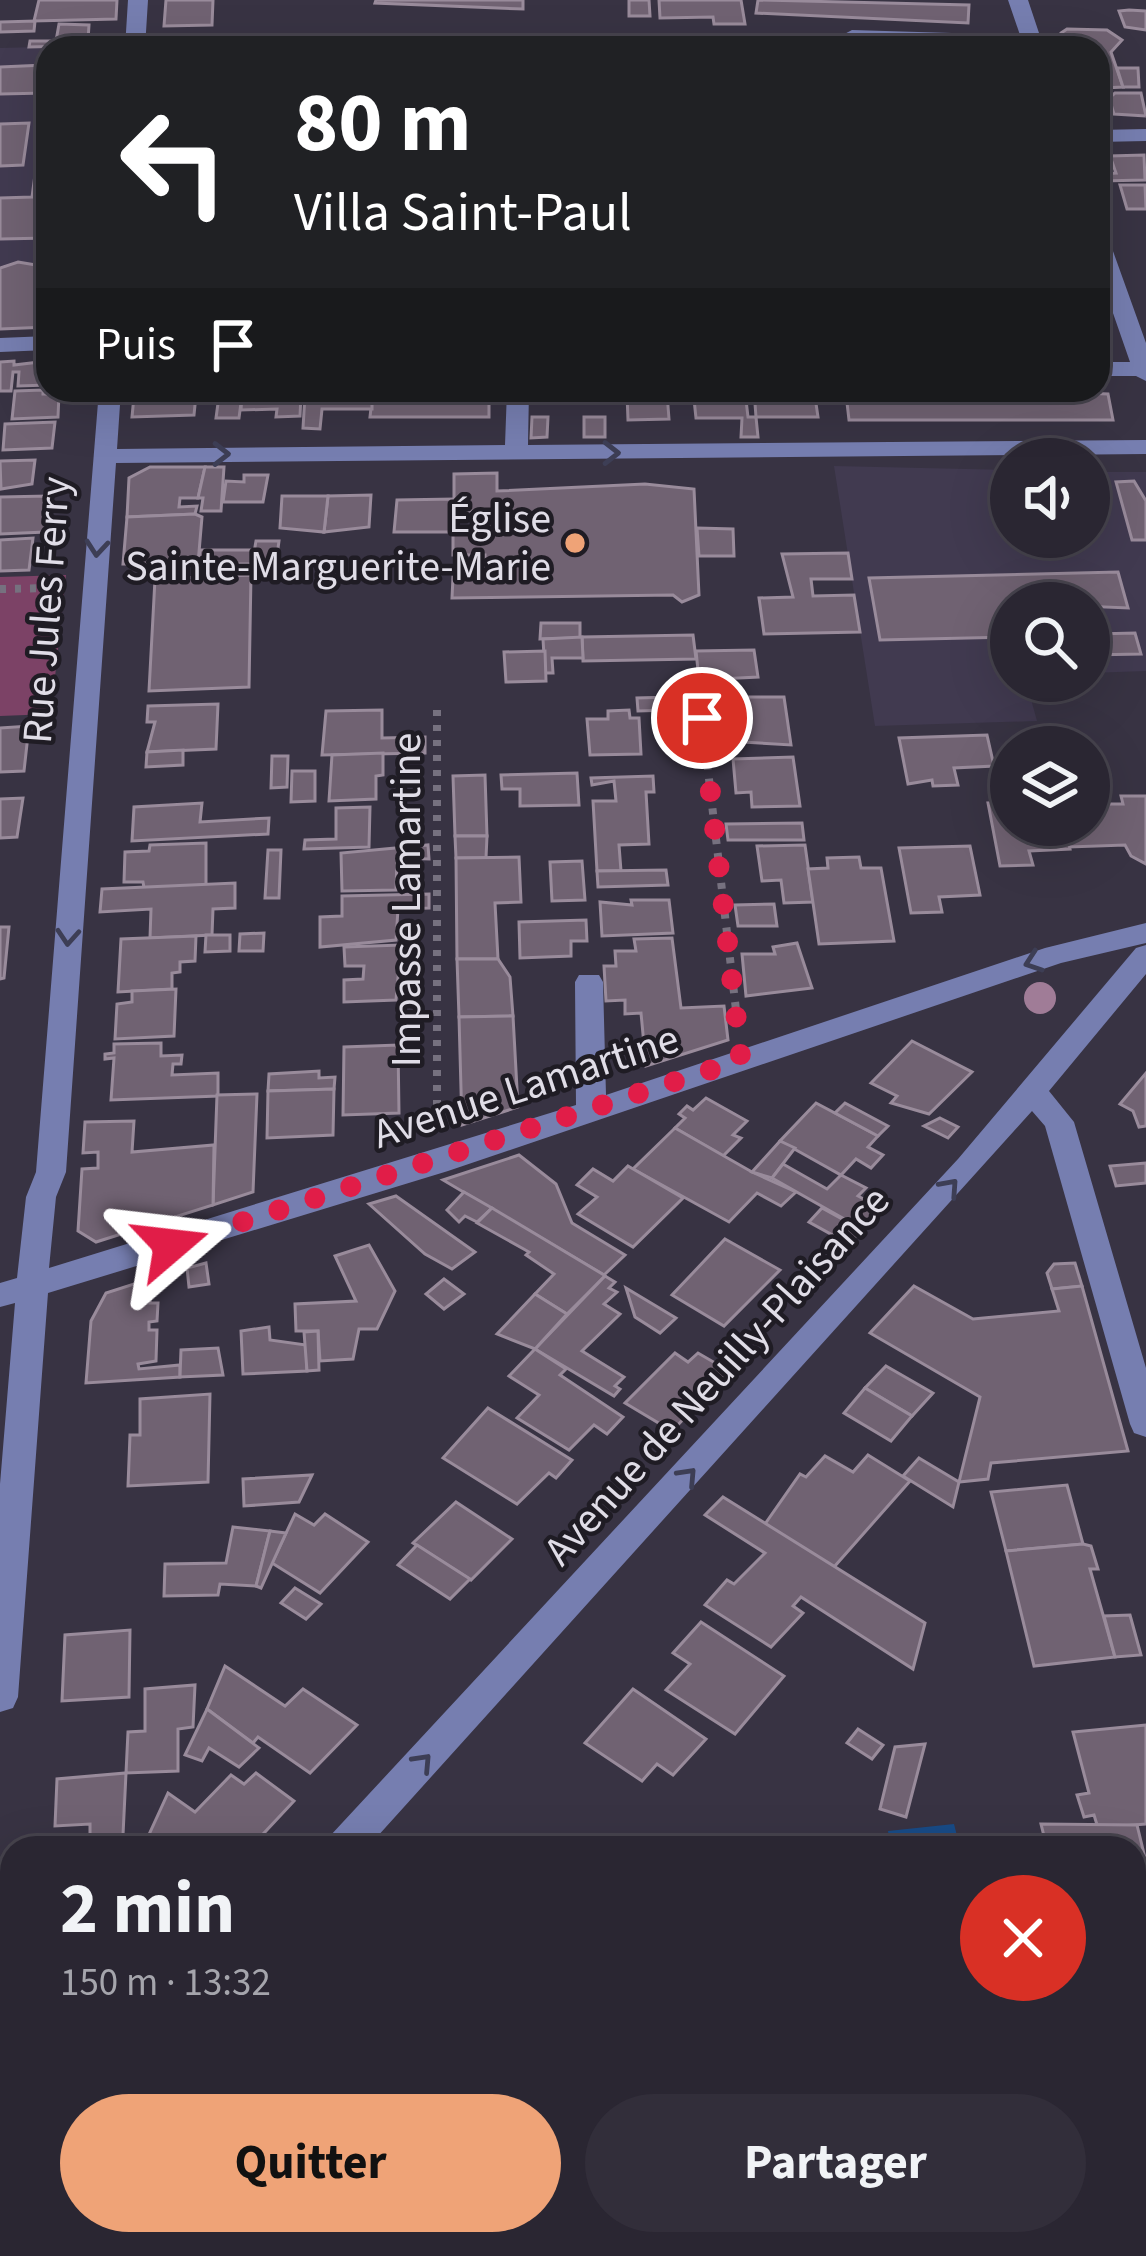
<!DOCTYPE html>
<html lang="fr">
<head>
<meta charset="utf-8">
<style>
  :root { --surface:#2a2632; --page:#322e3a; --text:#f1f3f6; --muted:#a5a5ac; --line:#46434d; --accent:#efa377 }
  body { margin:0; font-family:"Source Sans 3",sans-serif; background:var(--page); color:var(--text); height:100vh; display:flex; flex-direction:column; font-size:45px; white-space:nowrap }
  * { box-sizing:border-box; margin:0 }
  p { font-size:39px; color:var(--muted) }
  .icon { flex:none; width:66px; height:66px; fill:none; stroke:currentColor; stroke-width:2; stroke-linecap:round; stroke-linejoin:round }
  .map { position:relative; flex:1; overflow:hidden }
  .panel { position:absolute; left:0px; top:1836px; width:1146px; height:420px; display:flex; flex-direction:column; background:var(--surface); border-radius:36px 36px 0 0; box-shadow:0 12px 48px #0002,0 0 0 3px var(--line) }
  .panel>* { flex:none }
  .hud { position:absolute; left:36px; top:36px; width:1074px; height:366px; border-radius:36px; box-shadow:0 12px 48px #0002,0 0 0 3px var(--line); background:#202124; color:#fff; overflow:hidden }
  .fabs { position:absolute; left:990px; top:438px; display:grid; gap:24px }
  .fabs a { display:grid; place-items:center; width:120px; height:120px; border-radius:50%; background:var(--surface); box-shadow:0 12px 48px #0002,0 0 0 3px var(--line); font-size:60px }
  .pin { position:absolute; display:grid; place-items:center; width:102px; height:102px; color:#fff; margin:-51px; border:6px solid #fff; border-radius:50%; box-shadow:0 3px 12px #0007 }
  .me { position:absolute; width:132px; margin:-66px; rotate:73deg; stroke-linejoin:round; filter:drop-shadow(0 0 9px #0008) }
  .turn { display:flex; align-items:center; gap:42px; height:252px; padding:0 60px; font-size:54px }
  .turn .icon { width:156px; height:156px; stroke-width:2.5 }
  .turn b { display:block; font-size:84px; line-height:102px }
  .then { display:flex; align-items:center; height:114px; padding:0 60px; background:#0003; gap:24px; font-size:45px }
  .round { display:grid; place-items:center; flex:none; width:126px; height:126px; border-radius:63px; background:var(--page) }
  .headline { display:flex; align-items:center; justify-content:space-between; height:204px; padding:0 60px }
  h1 { font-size:72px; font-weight:700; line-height:90px }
  .button { display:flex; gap:24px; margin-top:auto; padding:24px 60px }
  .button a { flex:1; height:138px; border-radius:72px; background:var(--accent); color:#111; font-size:48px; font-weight:700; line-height:138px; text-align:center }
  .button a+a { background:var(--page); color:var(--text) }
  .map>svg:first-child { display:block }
</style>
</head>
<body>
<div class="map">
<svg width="1146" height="2256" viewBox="0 0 1146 2256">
  <rect width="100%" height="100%" fill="#383343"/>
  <g fill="#413a50">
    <path d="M114,45l-66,3v279l-48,2v-281z"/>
    <path d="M834,466l177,4v67h78v-65h57v199l-57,2v-70h-78v78h15l11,40 -162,5z"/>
  </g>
  <path fill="#7c4266" d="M66,575l-15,139 -51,2v-139z"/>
  <path fill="#184b86" d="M954,1824l6,24h-69l-3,-17z"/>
  <g fill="#706272" stroke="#998b9b" stroke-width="3">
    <path d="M117,0l-1,19 -82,2 5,-21z"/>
    <path d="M166,0h47l-1,25 -48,1z"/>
    <path d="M376,0h147v9l-148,-6z"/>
    <path d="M629,0h20l1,16h-21z"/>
    <path d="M659,0h82l4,24h-31l-1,-7 -53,1z"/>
    <path d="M758,0l211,5 -1,18 -212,-10z"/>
    <path d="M1129,10l17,1v19l-21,-3 -6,-16z"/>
    <path d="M35,21l-1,10 -34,1v-10z"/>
    <path d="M59,24l30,1 -1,15h-18v6l-41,1 1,-6h26z"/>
    <path d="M1067,29l40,1 15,10 -11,12 12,35 -20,1 1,6h-6v-46l-35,-1 -2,-14z"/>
    <path d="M48,56v182l-48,1v-41l32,-1 14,-104 -46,1v-27l45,-2z"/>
    <path d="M1117,68h21l1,19h-16z"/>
    <path d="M1115,93h26l5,23 -32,-2 -5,-16z"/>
    <path d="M29,123l-6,42 -23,1v-42z"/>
    <path d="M1144,155l1,25 -45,1 -2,-7 18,-1 -6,-17z"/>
    <path d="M1120,185h25l1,24h-19z"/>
    <path d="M18,262l30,5v60l-48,2v-61z"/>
    <path d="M14,361v4l34,-4v24l-30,1 1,-14h-6l-2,19h-11v-29z"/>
    <path d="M43,390v4h16l-1,23 -46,2 3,-28z"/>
    <path d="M373,390h116v27h-119z"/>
    <path d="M693,390h26l1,9 26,1 2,17h8l2,20h-17l1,-19h-46z"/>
    <path d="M754,390h60l4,27h-62z"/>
    <path d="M1030,391l78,3 5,26h-264l-3,-26z"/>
    <path d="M667,393l2,26 -41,1 -1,-26z"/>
    <path d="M372,394v15h-50l-2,20 -17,-1 2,-33z"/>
    <path d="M196,395l-2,20 -62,2 2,-21z"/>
    <path d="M242,395l-3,23h-23l3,-22z"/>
    <path d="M242,395h59l-1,21 -24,1 1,-8 -36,1z"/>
    <path d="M532,417h16l-1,20 -16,1z"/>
    <rect x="584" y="417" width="21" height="20"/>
    <path d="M55,422l-3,26 -49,2 2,-26z"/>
    <path d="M35,460l-3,24 -31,5 -1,-28z"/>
    <path d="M150,467h55l-7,31h-18l-1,9 18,-1 -2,8 -68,3 2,-39z"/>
    <path d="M205,467h19l-3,44h-20l2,-13h-5z"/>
    <path d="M497,473v18l148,-7 49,5 5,106 -17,7 -9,-7 -221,3 1,-21 32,1v-23h-32v-23l32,-1 1,-21 -32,2v-38z"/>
    <path d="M244,475h24l-5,27h-40l3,-21 18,1z"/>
    <path d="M1134,481l12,20v39h-14l-16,-58z"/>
    <path d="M371,495l-2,32 -45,5 4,-36z"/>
    <path d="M48,496l-3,36 -45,2v-37z"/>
    <path d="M282,496h46l-4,36 -44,-4z"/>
    <path d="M454,499l-1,33h-59l3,-32z"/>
    <path d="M195,514l7,3 -4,47h-75l4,-47z"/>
    <path d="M697,528l36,1 1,27h-35z"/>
    <path d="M33,538l-4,32 -29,1v-31z"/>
    <path d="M256,541h23l-3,22 -24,1z"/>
    <path d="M200,550h55l-3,14h-54z"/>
    <path d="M848,553l4,26h-41l2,17 41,-1 6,37 -96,2 -5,-36 34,-1 -11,-43z"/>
    <path d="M1118,572l10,36 -117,-5v34l-131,3 -11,-62z"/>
    <path d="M251,575l-2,112 -100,4 6,-112z"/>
    <path d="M1089,609l6,25 40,-1 6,21 -52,1z"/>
    <path d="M541,623h39v15l-40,1z"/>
    <path d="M693,635l3,24 -113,2 -1,-24z"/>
    <path d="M582,637l1,21h-31l1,15h-8l-2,-34z"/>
    <path d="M754,650l4,27 -59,3 -3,-29z"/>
    <path d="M545,651l1,30 -40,1 -2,-30z"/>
    <path d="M672,697v13l-34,1 -1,-13z"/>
    <path d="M744,697h40l7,48 -48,-3 -3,-31h7z"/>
    <path d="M218,704l-2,45 -69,3 8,-30h-8l1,-16z"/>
    <path d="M382,710v28l43,-1v16l-103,2 4,-44z"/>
    <path d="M629,710l1,8h9l2,36 -51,1 -3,-36h21v-8z"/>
    <path d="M29,726l-5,45 -24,1v-44z"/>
    <path d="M987,735l7,31 -40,2 4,17 -25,1 -1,-6 -24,4 -9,-46z"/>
    <path d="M183,750v15l-37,2 1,-15z"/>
    <path d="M383,753v22l-7,1v23l-47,2 3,-46z"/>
    <path d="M272,756h16l-1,31 -16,1z"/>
    <path d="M793,757l7,49 -48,1 -1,-15 -15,1 -3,-34z"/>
    <path d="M292,771h23v30l-24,1z"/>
    <path d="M577,773l2,32 -59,1v-17h-18l-1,-14z"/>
    <path d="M485,775l2,61h-32l-2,-60z"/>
    <path d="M653,776l1,16h-8l3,52 -30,1 2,26h-24l-4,-70h23l-2,-20 -22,4 -1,-7z"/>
    <path d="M1089,794l11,10h23l-2,-8h25v68l-15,-8 -6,-11 -56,2 -5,-22h25z"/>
    <path d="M23,798l-6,39 -17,1v-39z"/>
    <path d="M1011,802v23h53l6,24 -41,2 4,14 -33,1 -12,-63z"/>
    <path d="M202,803l-2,19 69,-4 -1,16 -136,7 2,-34z"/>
    <path d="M370,807l-1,40 -65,2 1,-9 31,-1v-31z"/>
    <path d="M802,823l2,17h-76l-2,-16z"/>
    <path d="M455,836h32l-1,22h-30z"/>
    <path d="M206,843v42l-62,3 -1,-6h-19l1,-30 24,-1 1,-6z"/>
    <path d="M428,845l1,14 -32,-1 -1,32 -54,1 -1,-38z"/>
    <path d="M805,845l8,57 -29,1 -3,-23 -19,1 -5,-35z"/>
    <path d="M970,846l10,49 -41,2 3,15 -31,1 -12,-65z"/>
    <path d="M268,850h13l-2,48h-14z"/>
    <path d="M519,857l2,45 -26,1 3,56h-41l-1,-101z"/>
    <path d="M859,857l2,11h20l13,73 -75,3 -11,-75 20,-1 -1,-10z"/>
    <path d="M582,861l3,39 -33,1 -2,-39z"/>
    <path d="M666,870l2,15 -70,2 -1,-16z"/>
    <path d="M235,883v25l-22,1 -1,26 -62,3 1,-29 -51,3 2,-23z"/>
    <path d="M429,894v14l-31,1 -2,31 -76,7v-30l22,-1v-20z"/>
    <path d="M631,900h38l4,33 -71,3 -2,-34 32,3z"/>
    <path d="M774,904l3,22h-39l-3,-21z"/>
    <path d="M586,920l1,21h-16v15l-51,2 -1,-36z"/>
    <path d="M0,927h9l-5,51 -4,1z"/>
    <path d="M264,933l-1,18h-24l1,-17z"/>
    <path d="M206,935h24v16l-25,1z"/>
    <path d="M196,936l-1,25 -15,1v10l-8,1v16l-54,3 3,-53z"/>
    <path d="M672,938l9,70 43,-2 4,34 -82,26 -5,-53 -16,1v-14l-19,1 -2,-35h12l-1,-15h21l-2,-12z"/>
    <path d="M797,943l15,45 -66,8 -4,-42h33l-2,-7z"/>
    <path d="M401,945l-5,55 -52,2v-22l19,-1 1,-13h-19l-1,-19z"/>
    <path d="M457,959h41l12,18 3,39 -54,1z"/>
    <path d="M176,989l-2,47 -59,3 2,-35 15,-2v-11z"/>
    <path d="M513,1016l5,91 -56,18 -3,-108z"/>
    <path d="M912,1041l60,31 -43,42 -38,-11 6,-7 -26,-13z"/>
    <path d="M161,1043v13l21,-1 -1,9h-8l-1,11 46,-2v23l-107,4 3,-42 -9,1v-5l9,-1v-9z"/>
    <path d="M398,1045l1,68 -56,2 1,-68z"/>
    <path d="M319,1071v7l16,-1 -1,12 -66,2 1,-17z"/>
    <path d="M1146,1073v53l-7,1 -6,-16 -13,-7z"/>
    <path d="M334,1089l-1,46 -66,3 1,-47z"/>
    <path d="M257,1094l-4,98 -40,13 4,-110z"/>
    <path d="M706,1098l41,23 -14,14 8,3 -18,18 -48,-28 10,-10 -6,-4 8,-8 6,4z"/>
    <path d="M816,1103l62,33 -10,11 15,8 -12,13 -15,-9 -15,16 -61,-34z"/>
    <path d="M845,1103l43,23 -10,10 -43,-23z"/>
    <path d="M940,1118l18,9 -10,11 -24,-12z"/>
    <path d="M134,1121l-2,31 82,-7 -1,60 -117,37 -18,-11 4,-62 16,-1v-16l-15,1 2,-31z"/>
    <path d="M675,1128l77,44 44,20 -15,14 -24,-13 -28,29 -96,-53z"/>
    <path d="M780,1141l15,7 -23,30 -20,-6z"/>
    <path d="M519,1155l37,29 16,39 53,32 -21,20 -161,-95z"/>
    <path d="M1146,1163v20l-30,3 -6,-20z"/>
    <path d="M783,1164l44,25 14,-14 25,13 -8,8 24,13 -20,20 -90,-51z"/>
    <path d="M628,1166l55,32 -50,49 -55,-33 19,-17 -20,-12 16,-16 20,12z"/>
    <path d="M464,1192l28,16 -15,14 -12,-6 -6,6 -12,-12z"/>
    <path d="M396,1196l79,56 -23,17 -27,-15 -56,-50z"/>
    <path d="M492,1208l112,67 1,1 -38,38 -32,-20 19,-20 -28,-19 3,-3 -52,-29z"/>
    <path d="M822,1208l40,22 -13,14 -40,-22z"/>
    <path d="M725,1239l55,31 -56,56 -52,-31z"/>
    <path d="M369,1245l26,46 -18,38h-18l-6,30 -33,2 -2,-30h-22l-1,-27 61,-3 -21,-45z"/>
    <path d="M206,1263l3,21 -20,3 -2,-19z"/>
    <path d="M1075,1263l7,23 -30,3 -5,-16 7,-9z"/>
    <path d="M162,1275l-11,15 -1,13h8l-1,18 -8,1v8h8l-1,31 -18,3 1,5 41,-4v12l-94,6 5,-62 15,-28z"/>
    <path d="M605,1276l10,6 -6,6 8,4 -13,12 16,10 -38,37 42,26 -9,9 5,3 -6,7 -79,-47z"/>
    <path d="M444,1279l20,15 -20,15 -18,-15z"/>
    <path d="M914,1286l59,33 86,-8 -7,-22 30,-3 46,165 -137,12 -3,16 -29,3 21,-85 -110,-64z"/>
    <path d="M626,1288l50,30 -16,15 -25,-16z"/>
    <path d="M535,1294l32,20 -32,35 -38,-15z"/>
    <path d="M269,1327l1,13 36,5 1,26 -64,3 -2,-43z"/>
    <path d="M318,1331l1,39 -12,1 -3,-39z"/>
    <path d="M218,1348l5,27 -43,2 1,-27z"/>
    <path d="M535,1349l31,20 -6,6 63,42 -16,17 -13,-9 -25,25 -52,-32 22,-23 -30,-19z"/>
    <path d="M675,1353l13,9 10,-9 31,18 -57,60 -47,-28z"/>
    <path d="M886,1366l47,27 -21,23 -47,-28z"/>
    <path d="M865,1388l47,28 -21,25 -47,-28z"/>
    <path d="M210,1394l-2,88 -80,4 2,-51h10v-36z"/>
    <path d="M488,1408l84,52 -16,18 -7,-5 -32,31 -74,-46z"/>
    <path d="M868,1455l42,26 -76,86 -69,-43 35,-50 6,3 19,-21 28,16z"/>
    <path d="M919,1458l40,24 -6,25 -50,-31z"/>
    <path d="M312,1475l-13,27 -55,4 -1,-27z"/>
    <path d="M1067,1485l16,59 -77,7 -15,-59z"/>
    <path d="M723,1497l202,126 -12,46 -112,-72 -8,9 10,7 -32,34 -66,-42 22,-25 7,4 31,-31 -60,-38z"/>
    <path d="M456,1502l56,37 -41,41 -58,-37z"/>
    <path d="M295,1514l19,11 11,-11 43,28 -48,51 -48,-30z"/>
    <path d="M233,1527l37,4 -14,55 -36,-2 -2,11 -54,1 1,-32 61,-1z"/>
    <path d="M270,1531l16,2 -25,55 -5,-2z"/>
    <path d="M1083,1544l8,2 7,23h-8l25,88 -81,9 -28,-115z"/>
    <path d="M417,1545l53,34 -20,20 -52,-34z"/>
    <path d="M295,1588l26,16 -15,15 -25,-16z"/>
    <path d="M1130,1615l11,40 -26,2 -11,-41z"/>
    <path d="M701,1622l83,54 -49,58 -69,-44 24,-26 -17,-11z"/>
    <path d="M130,1630l-1,67 -67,4 3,-66z"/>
    <path d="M225,1666l60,40 18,-17 54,36 -47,48 -52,-36 -5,6 -46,-34z"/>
    <path d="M195,1685l-2,42 -15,2v42l-52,2 2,-41 17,-1v-42z"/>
    <path d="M633,1689l73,50 -33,36 -16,-11 -15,17 -57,-38z"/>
    <path d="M207,1709l52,39 -20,19 -30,-19 -7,13 -17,-6z"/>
    <path d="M1146,1725v99l-48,4 -4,-13 -10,2 -7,-22 12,-2 -16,-61z"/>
    <path d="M858,1729l25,16 -11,14 -25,-16z"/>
    <path d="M925,1744l-19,73 -26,-8 15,-62z"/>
    <path d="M126,1773l-3,62 -33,2v-13l-35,2 2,-47z"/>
    <path d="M256,1773l38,28 -44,47h-89l-14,-9 21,-46 27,19 36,-37 13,9z"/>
    <path d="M1041,1824l96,1 9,37v57l-12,1v-72h-87z"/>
    <path d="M1146,1948v97l-12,2v-98z"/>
    <path d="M1146,2045v102l-12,1v-101z"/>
    <path d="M1146,2147v109h-8l-4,-108z"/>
  </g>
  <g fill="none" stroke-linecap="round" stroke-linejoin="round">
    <g stroke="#76717f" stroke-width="8" stroke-dasharray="6 9" stroke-linecap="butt">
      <path d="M0,589l56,-1"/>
      <path d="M437,710v413"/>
      <path d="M702,719l36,308"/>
    </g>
    <g fill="#767eb0" fill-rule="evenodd">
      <path d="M128,0h20l-3,48h-20z"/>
      <path d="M1008,0h20l16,48 -189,-6 -12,6h-25l34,-18 168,5z"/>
      <path d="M1146,129v12l-48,1v-12z"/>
      <path d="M1098,234l11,6 37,103v38l-10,-5h-38v-14h32l-32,-92z"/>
      <path d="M48,336v14l-48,2v-14z"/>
      <path d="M99,390h22l-4,59 388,-4 2,-55h22l-1,55 618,-5v14l-1030,9 -50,709 -10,25 -7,71 527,-163 -1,-123 4,-7h20l4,7 3,113 439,-147 101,-25v20l-85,20 -613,208 -400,122 -30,404 -5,11 -13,4v-228l15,-181 -15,4v-24l17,-5 9,-81 10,-25z"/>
      <path d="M1146,945v29l-97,117 25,31 72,246v69l-12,-4 -4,-9 -85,-298 -13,-15 -665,737h-42l5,-12 628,-677 178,-211z"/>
      <path d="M0,2143l12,3v40l-12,-5z"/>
      <path d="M45,2244h40l1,12h-40z"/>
    </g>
  </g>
  <circle fill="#a07c97" cx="1040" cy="998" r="16"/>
  <defs><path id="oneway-chevron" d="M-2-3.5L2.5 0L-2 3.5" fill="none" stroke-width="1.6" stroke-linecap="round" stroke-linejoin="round" transform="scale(3)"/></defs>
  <g stroke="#3d3e55">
    <use href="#oneway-chevron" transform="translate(611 453)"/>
    <use href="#oneway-chevron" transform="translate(221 454)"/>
    <use href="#oneway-chevron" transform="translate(97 548) rotate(95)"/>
    <use href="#oneway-chevron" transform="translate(68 937) rotate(94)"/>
    <use href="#oneway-chevron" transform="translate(1033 962) rotate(161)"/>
    <use href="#oneway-chevron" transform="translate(950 1187) rotate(-48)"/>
    <use href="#oneway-chevron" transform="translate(688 1476) rotate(-47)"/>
    <use href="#oneway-chevron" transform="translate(423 1762) rotate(-47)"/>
  </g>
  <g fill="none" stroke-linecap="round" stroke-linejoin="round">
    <path stroke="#e11d48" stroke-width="21" stroke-dasharray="0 37.8" d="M171,1245l570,-185 -39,-342"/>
  </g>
  <circle fill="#efa377" stroke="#1f1c24" stroke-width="4.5" cx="575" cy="543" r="12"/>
  <g text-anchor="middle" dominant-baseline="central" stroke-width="9" stroke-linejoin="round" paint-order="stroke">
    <g font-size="42" fill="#e0dde7" stroke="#1f1c24" text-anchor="end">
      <text x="551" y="519">Église<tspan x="551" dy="48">Sainte-Marguerite-Marie</tspan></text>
    </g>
    <g font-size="42" fill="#e0dde7" stroke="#1f1c24">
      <text transform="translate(47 610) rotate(-86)">Rue Jules Ferry</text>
      <text transform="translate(407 900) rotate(-90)">Impasse Lamartine</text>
      <text transform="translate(526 1087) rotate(-18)">Avenue Lamartine</text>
      <text transform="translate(717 1376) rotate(-48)">Avenue de Neuilly-Plaisance</text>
    </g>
  </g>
</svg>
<div class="fabs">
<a><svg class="icon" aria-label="sound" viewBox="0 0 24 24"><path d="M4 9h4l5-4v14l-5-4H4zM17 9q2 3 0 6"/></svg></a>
<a><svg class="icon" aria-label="search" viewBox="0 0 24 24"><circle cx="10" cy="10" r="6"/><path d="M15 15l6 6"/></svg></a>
<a><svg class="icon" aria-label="layers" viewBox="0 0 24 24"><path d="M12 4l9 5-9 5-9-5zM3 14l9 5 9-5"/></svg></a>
</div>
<div class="pin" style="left:702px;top:718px;background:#d93025"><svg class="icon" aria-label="arrive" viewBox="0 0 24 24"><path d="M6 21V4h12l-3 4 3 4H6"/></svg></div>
<svg class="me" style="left:171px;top:1245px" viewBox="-20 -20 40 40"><path d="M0-17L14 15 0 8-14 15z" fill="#e11d48" stroke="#fff" stroke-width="4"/></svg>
<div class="hud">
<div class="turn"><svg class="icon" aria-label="left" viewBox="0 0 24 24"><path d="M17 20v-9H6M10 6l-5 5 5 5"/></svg><div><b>80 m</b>Villa Saint-Paul</div></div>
<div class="then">Puis<svg class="icon" aria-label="arrive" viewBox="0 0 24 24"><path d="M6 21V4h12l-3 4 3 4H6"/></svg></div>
</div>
<section class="panel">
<div class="headline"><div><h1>2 min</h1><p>150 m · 13:32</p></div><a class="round" style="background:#d93025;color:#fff"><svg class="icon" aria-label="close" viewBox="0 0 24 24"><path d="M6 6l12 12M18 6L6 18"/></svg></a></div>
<div class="button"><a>Quitter</a><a>Partager</a></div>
</section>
</div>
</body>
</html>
